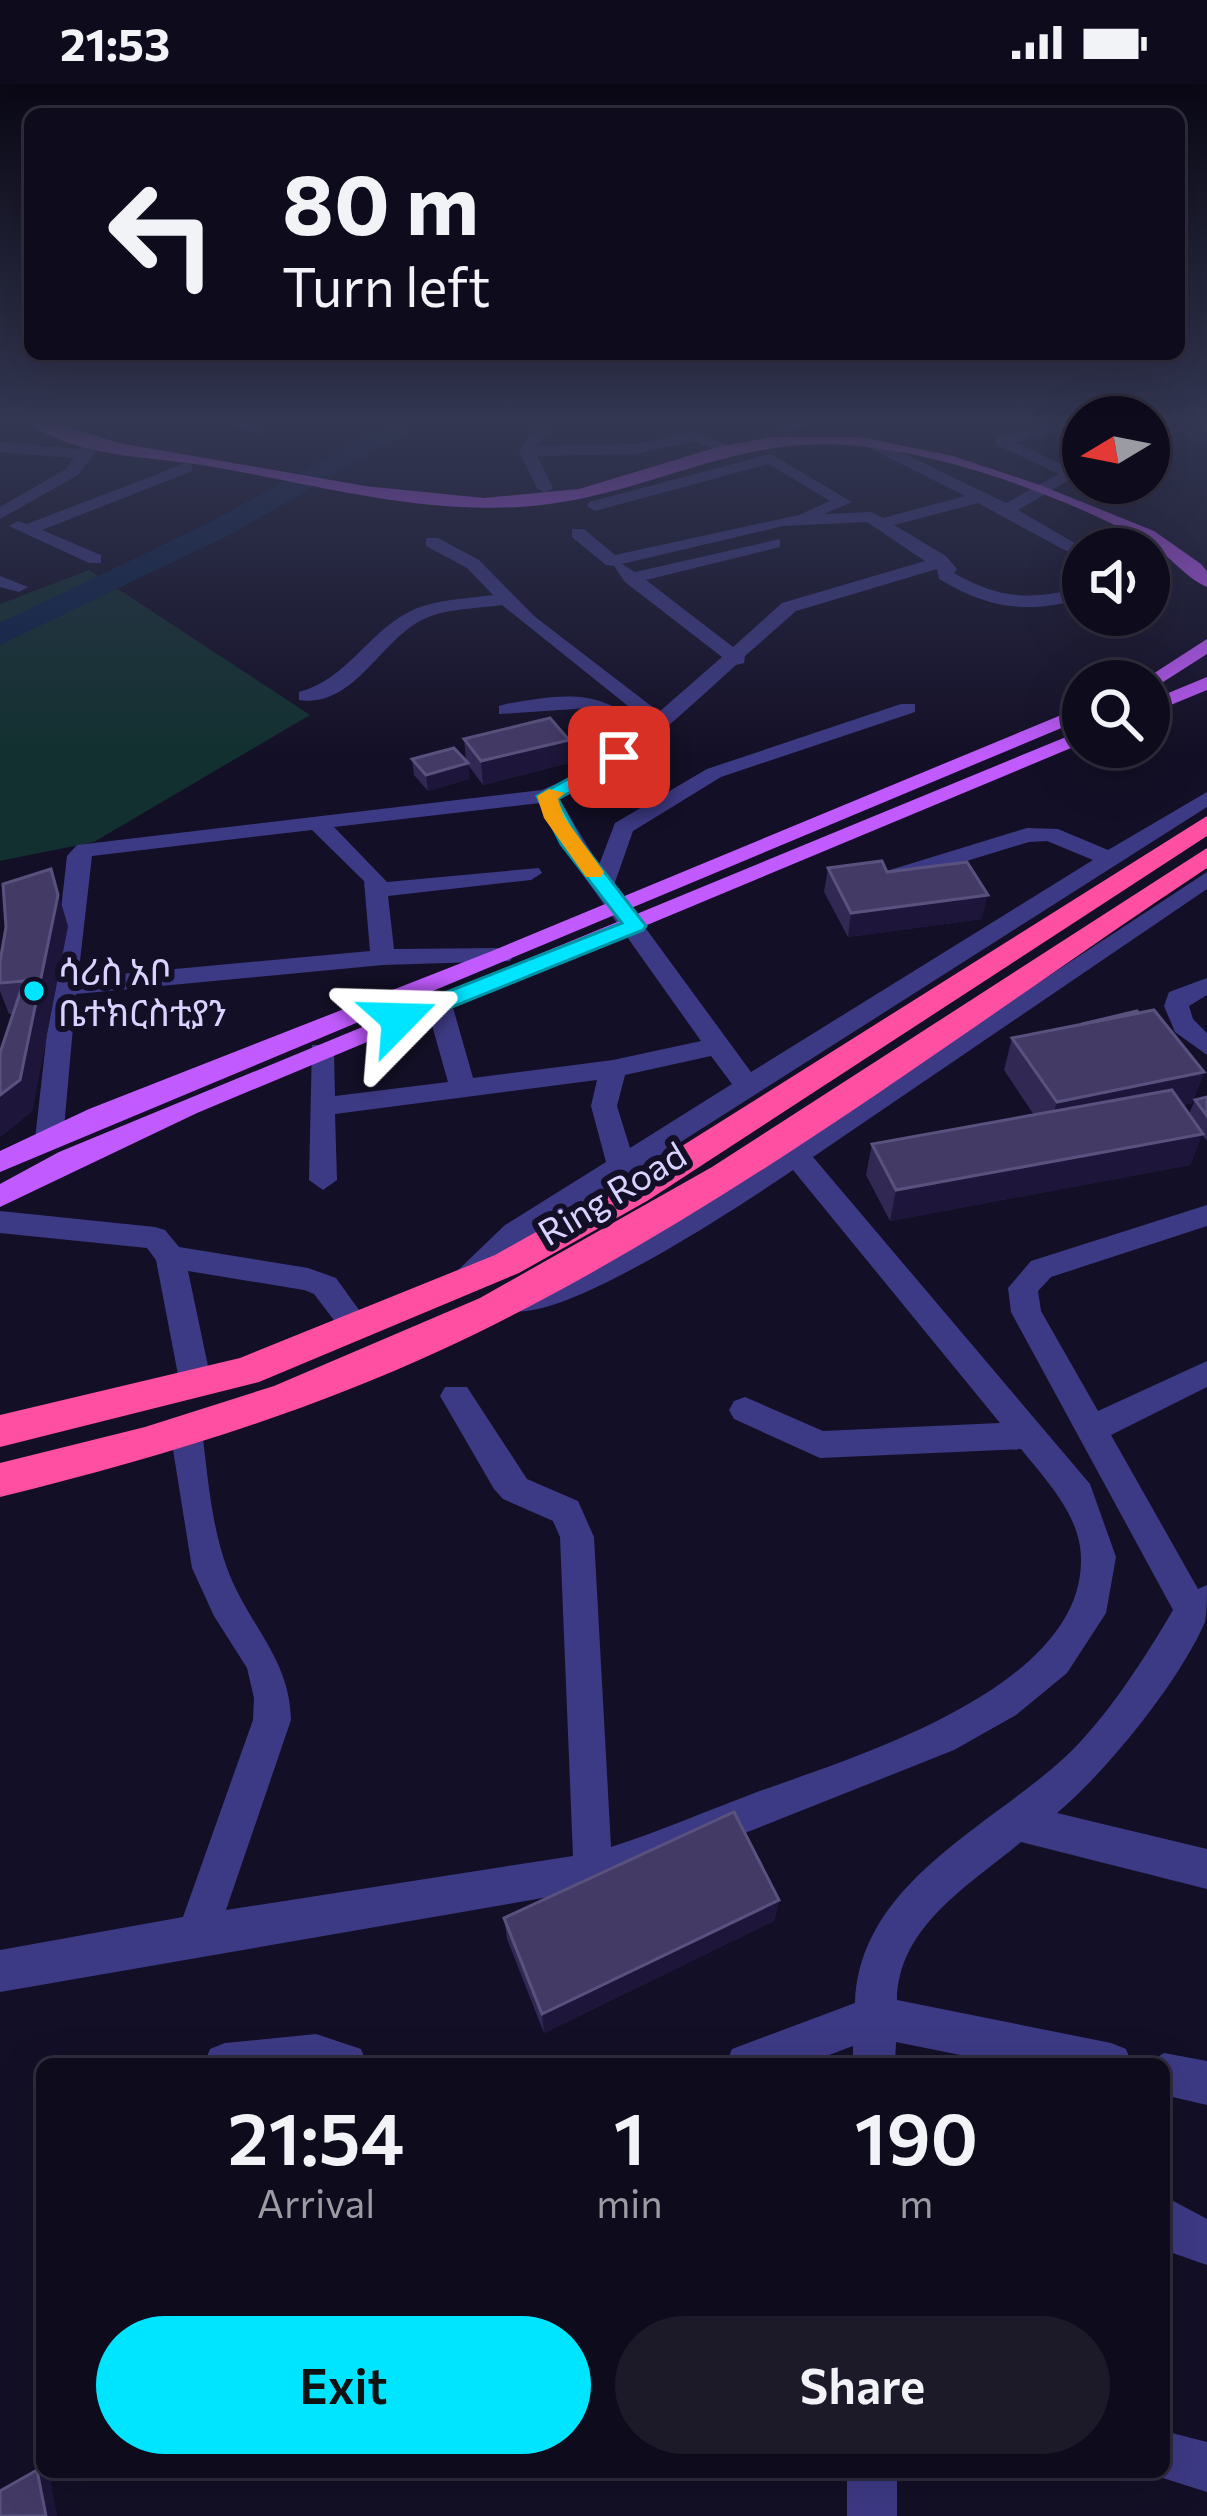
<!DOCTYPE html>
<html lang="en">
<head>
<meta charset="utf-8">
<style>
  :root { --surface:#0e0b1c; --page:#1c1929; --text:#f1f3f6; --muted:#9b9ba3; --line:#2e2b3b; --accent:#00e5ff }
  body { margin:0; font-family:Commissioner,"Noto Sans Ethiopic",sans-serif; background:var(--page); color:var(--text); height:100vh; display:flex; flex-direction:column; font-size:45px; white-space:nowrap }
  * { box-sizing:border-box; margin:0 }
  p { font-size:39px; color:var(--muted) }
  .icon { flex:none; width:66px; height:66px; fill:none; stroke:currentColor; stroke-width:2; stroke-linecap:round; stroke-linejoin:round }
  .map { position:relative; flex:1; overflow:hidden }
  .side { position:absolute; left:36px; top:1974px; width:1134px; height:420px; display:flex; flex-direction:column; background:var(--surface); border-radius:18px; box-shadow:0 12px 48px #0002,0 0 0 3px var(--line) }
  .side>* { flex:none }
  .guide { position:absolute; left:24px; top:24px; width:1161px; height:252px; border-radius:18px; box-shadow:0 12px 48px #0002,0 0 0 3px var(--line); background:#0e0b1c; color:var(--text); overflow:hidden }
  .needle { width:78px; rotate:260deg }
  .fabs { position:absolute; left:1062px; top:312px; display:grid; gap:24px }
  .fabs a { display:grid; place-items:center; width:108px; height:108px; border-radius:50%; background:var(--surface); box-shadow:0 12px 48px #0002,0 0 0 3px var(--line); font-size:60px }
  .pin { position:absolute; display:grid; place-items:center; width:102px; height:102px; color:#fff; margin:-51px; border-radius:24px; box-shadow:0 6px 18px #0006 }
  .me { position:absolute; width:132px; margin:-66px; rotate:68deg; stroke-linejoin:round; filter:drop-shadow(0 0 9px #0008) }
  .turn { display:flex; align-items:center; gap:42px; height:252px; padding:0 60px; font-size:54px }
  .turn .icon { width:156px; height:156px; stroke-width:2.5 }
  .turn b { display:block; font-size:84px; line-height:102px }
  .eta { display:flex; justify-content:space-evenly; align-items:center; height:204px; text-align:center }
  .eta b { font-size:72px; font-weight:600; line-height:84px }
  .action { display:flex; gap:24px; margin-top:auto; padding:24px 60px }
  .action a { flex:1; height:138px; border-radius:72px; background:var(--accent); color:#111; font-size:48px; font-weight:600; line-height:138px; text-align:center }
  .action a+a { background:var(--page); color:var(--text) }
  .status { display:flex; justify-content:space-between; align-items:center; height:84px; padding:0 60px; background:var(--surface); direction:ltr }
  .status svg { height:33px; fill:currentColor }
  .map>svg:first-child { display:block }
</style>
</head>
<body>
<div class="status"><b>21:53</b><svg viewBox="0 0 49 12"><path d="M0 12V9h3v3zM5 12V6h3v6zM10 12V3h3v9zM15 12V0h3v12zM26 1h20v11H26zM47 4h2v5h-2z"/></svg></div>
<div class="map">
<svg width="1207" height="2432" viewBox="0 0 1207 2432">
  <rect width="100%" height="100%" fill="#130f26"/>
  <path fill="#12302f" d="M89,486l221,145 -216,127 -94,19v-257z"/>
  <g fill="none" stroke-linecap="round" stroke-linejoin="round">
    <path fill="#0c2248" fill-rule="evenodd" d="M396,336h32l-195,113 -233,112v-22l213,-102z"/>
    <g fill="#3d3a85" fill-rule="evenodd">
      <path d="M218,336h24l24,9 -8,5z"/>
      <path d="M539,336h16l-17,26 99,-2 57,-13 43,18 -8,5 -36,-13 -56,13 -100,2 16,32 -8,5 -8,-5 -18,-37z"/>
      <path d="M797,336h23l-35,13 -8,-5z"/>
      <path d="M1066,336h17v5l-67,17 64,32 -62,36 67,39 -2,11 -105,-57 -84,22 52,31 11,13 -3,4c46,27 79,27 129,14v11c-54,17 -96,10 -144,-19l-2,-10 -141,42 -51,45 -1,7 -8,2c-56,50 -107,102 -177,134l40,66 16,-42 92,-54 194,-65h14v8l-194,65 -88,54 -19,54 137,187 342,-212 -46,-19 -18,1 -141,43 -11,-7 3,-5 147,-45 31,1 50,21 99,-58v15l-682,434 -49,47h-20l-5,-8 5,-8 49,-47 101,-63 -15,-56 6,-26 -262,34 2,66 -14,10 -14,-10 3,-135h18l4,6 1,45 113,-14 -22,-78 13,-8 13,8 21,74 140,-18 88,-19 -140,-197 -21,-41 -206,24 53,55 152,-14 3,5 -11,7 -143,16 6,53 107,-1 12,8 -3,5 -127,4 -307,29 -13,145 -4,7h-20l-4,-7 32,-283 10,-11 465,-55 49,-21 37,-30 -39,-31 -90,6v-8l7,-2c52,-9 96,-18 135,24l7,-6 -146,-117c-27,4 -58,3 -82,16 -41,22 -67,87 -121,79v-8c48,-13 67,-57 108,-79 26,-14 58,-14 86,-18l-26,-27 -41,-22v-8h12l41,22 55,56 125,96 63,-55 -97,-75 -11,-16 -8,-1 -34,-28v-8h12l31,26 184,-40 31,-14 -61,-37 -174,47 -8,-5 2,-4 182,-48 81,48 -28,12 47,-2 12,6 82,-22 -101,-51 -2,-3 8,-5 136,66 53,-29 -64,-30v-6zM867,438l58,39 -143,42 -49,44 -87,-67 134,-33v-8l-145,33 -13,-8 161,-38zM312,746l52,51 6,70 -292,27 14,-122zM711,972l21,28 -102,64 -13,-42 8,-31z"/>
      <path d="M1182,336h25v8l-22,-5z"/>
      <path d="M95,353l8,5 -25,33 -78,44v-12l66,-38 8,-11 -74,-6v-10l78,7z"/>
      <path d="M186,379l6,2v6l-150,59 59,25v8h-12l-80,-37 9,-5 9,3z"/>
      <path d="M0,492l28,11 -9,5 -19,-5z"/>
      <path d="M1207,788v17l-394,268 277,327 26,73 -10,56 -39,60 -51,42 -62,35 -342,136 -612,106v-42l183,-33 70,-197 1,-22 -7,-30 -33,-52 -22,-48 -22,-137 5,-9 11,-4 11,4 5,9c6,46 9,93 25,137 20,56 63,89 64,152l-65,190 347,-54 -13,-319 -7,-16 -50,-22 -9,-10 -54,-93 5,-9h22l60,92 51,22 16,36 17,310c50,-16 98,-37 146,-55 98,-35 326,-104 324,-233 0,-43 -35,-79 -60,-110l-201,9 -86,-39 -5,-9 5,-9 11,-4 78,34 177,-8 -207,-253c-47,32 -233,156 -284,140l-4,-8 4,-8 47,-14 131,-66z"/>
      <path d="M1207,894v17l-18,11 4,13 14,14v22l-32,-23 -11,-26 5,-14z"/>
      <path d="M1207,1121v21l-156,51 -13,14 3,20 57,100 109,-50v26l-96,48 87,154 9,-4c0,12 0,27 -2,37 -26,60 -98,149 -148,191l150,36v40l-186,-47c-51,43 -123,84 -124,158l214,43 15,6 6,15h-127l-109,-22 -1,22h-42v-18l-48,18h-79l6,-15 123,-46c4,-118 131,-174 208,-244 41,-37 82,-101 110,-149l-162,-298 -3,-24 23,-27z"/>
      <path d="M0,1127l155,16 10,3 14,17 129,21 28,10 36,50 -4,8h-22l-32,-42 -10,-4 -116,-19 24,114 -5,9h-22l-5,-9 -24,-125 -9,-12 -147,-15z"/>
      <path d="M316,1950l45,15 6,15h-163l6,-15 15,-6z"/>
      <path d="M1164,1969l43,8v44l-43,-10v-31h-17z"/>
      <path d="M1164,2112l43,23v46l-43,-15z"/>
      <path d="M1164,2347l43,11v50l-60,-19 17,-1z"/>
      <rect x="847" y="2388" width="50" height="44"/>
    </g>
    <g fill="#c25bff" fill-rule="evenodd">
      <path d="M25,336h19l75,23 246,43 119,12 95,-9 139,-42 52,-10h90l93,19 87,29 114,46 47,33 6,7v16c-22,-9 -41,-36 -64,-48 -85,-44 -189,-83 -284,-93 -120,-12 -198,43 -310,58 -115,15 -228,-19 -341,-38 -57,-10 -136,-8 -183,-46z"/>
      <path d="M1207,555v15l-58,37v-10h-7z"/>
      <path d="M1207,593v13l-58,24v-13z"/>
      <path d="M1083,622v13l-1083,453v-21l89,-42 403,-158z"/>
      <path d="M1083,646v13l-886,370 -197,94v-23l59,-32z"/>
    </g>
    <g fill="#ff4fa3" fill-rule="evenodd">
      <path d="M1207,732v20l-560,365 -128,72 -260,109 -259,65v-32l240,-57 255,-103 128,-72z"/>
      <path d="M1207,764v20c-250,166 -494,356 -768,483 -141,65 -289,109 -439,146v-34l145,-36 129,-41 206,-88 232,-131z"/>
    </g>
  </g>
  <g fill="#312854">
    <path d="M1207,336v27l-20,-10 4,-14z"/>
    <path d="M577,654l32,4v8l-21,7 -11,-11z"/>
    <path d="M464,655l105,1v23l-86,22 -15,-20 1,14 -41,12 -14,-16 -2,-16 54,2z"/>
    <path d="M828,784l59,4 95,47 -134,18 -24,-45z"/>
    <path d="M68,842l-36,185 -32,26v-84l13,-39h-4l-9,-23v-29z"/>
    <path d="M1012,954l192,34 -12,31 -9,2 6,9 6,-14 12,-3v44l-5,-6 -12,30 -300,56 -24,-46 6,-31 162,-29 -30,-45z"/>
    <path d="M779,1816l-5,21 -230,112 -37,-94 -3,-21z"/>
  </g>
  <g fill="#1d163a">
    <path d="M569,656v23l-86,22 -2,-24z"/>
    <path d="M609,658v8l-21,7v-8z"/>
    <path d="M468,679l1,16 -41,12 -2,-16z"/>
    <path d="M51,785l17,57 -36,185 -32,26v-42z"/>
    <path d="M988,811l-6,24 -134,18 3,-24z"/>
    <path d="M1204,988l-12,31 -145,31 10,-32z"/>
    <path d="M1203,1050l-13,31 -300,56 6,-31z"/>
    <path d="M779,1816l-5,21 -230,112 -2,-19z"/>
    <path d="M37,2386l12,2 8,44h-11z"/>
  </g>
  <g fill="#433a66" stroke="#5a527e" stroke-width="3">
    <path d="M1207,336v11l-16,-8 14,-3z"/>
    <path d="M550,634l19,22 -88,21 -17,-22z"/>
    <path d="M598,648l11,10 -21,7 -11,-11z"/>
    <path d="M454,664l14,15 -42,12 -14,-16z"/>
    <path d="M882,777l5,11 80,-10 21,33 -137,18 -23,-45z"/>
    <path d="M51,785l7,26 -38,185 -20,15v-42l24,-72 -24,2v-21l6,-35 -3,-43z"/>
    <path d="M1154,926l50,62 -147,30 -45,-64z"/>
    <path d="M1137,927l2,2 -57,11z"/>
    <path d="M1172,1006l31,44 -307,56 -24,-46z"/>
    <path d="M1207,1013v19l-12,-16z"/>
    <path d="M734,1728l45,88 -237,114 -38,-96z"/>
    <path d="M37,2386l9,46h-46v-25z"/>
  </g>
  <linearGradient id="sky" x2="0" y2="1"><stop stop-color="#0a0815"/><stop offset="0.5" stop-color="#333752"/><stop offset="1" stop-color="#333752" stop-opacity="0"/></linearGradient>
  <rect width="1207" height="676" fill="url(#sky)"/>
  <path fill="#00e5ff" stroke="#0095a6" stroke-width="3" d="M619,667l7,2v8l-68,38 23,43 65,84 -3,4 -236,95h-16v-11l231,-91 -61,-79 -24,-48z"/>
  <path fill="#f59e0b" d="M549,705l16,4 -7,6 6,18 40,55 -3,5h-15l-42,-59 -7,-22z"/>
  <circle fill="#00e5ff" stroke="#130f26" stroke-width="4.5" cx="34" cy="907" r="12"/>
  <g text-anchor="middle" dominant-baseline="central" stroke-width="12" stroke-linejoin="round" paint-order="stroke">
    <g font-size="36" fill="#d9d4ff" stroke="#130f26" text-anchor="start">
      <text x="58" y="886">ሳሪስ አቦ<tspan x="58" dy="41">ቤተክርስቲያን</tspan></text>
    </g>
    <g font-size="36" fill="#d9d4ff" stroke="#130f26">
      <text transform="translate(611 1108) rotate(-31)">Ring Road</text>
    </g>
  </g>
</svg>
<div class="fabs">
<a><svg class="needle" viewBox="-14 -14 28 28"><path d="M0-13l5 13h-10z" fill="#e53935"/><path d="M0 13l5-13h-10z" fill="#9b9ba3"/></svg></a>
<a><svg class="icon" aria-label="sound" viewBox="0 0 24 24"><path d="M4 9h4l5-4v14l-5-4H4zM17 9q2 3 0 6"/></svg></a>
<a><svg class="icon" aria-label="search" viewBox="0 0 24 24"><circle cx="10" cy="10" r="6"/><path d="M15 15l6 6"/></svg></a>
</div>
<div class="pin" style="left:619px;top:673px;background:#d93025"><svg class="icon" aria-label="arrive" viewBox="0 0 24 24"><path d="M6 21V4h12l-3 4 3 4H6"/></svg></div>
<svg class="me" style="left:399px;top:935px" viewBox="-20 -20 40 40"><path d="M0-17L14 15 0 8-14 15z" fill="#00e5ff" stroke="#fff" stroke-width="4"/></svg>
<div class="guide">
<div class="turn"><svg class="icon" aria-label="left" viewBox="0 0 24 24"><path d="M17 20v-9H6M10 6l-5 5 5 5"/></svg><div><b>80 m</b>Turn left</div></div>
</div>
<section class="side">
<div class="eta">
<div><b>21:54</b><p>Arrival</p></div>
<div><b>1</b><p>min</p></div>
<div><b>190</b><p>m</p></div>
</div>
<div class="action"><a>Exit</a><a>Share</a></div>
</section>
</div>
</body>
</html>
